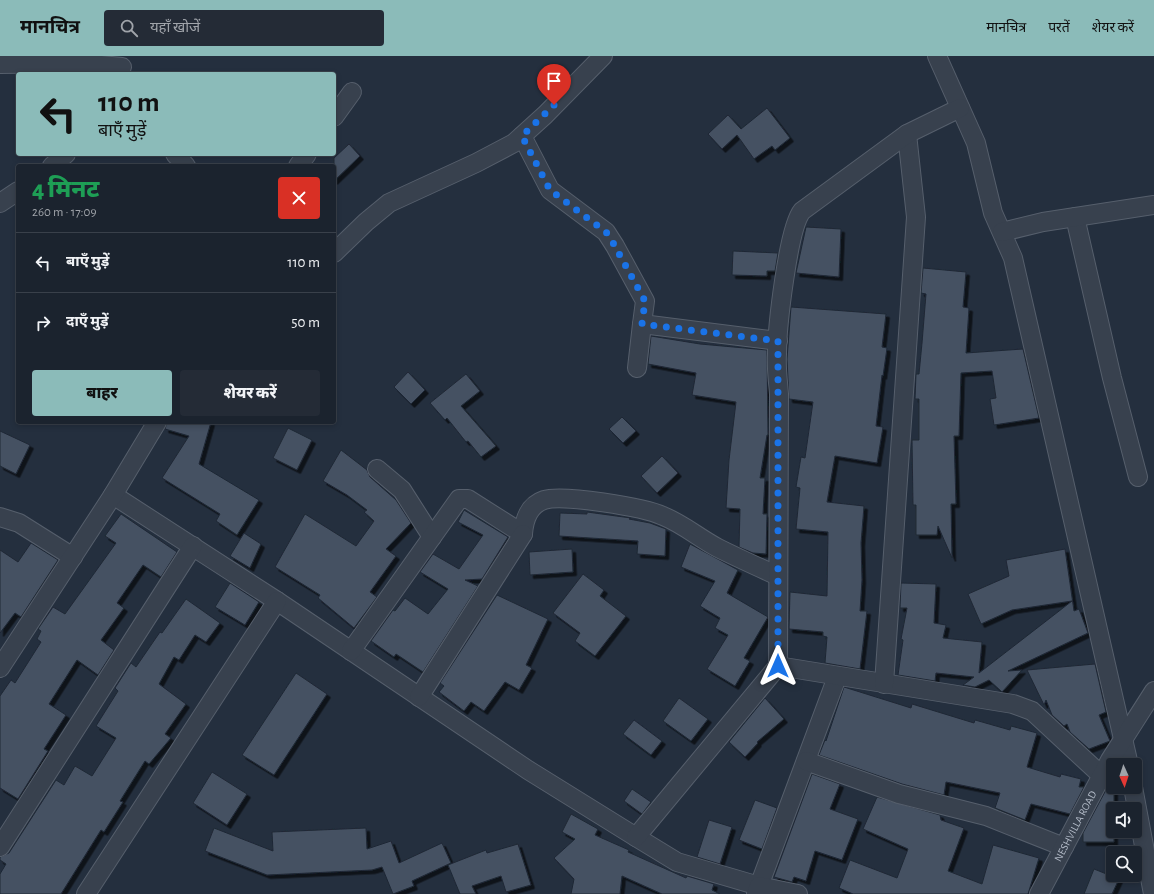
<!DOCTYPE html>
<html lang="hi">
<head>
<meta charset="utf-8">
<style>
  :root { --surface:#1b232e; --page:#242b36; --text:#f1f3f6; --muted:#a0a4aa; --line:#39404a; --accent:#8bbbb9 }
  body { margin:0; font-family:"Alegreya Sans","Noto Sans Devanagari",sans-serif; background:var(--page); color:var(--text); height:100vh; display:flex; flex-direction:column; font-size:15px; white-space:nowrap }
  * { box-sizing:border-box; margin:0 }
  p { font-size:13px; color:var(--muted) }
  .icon { flex:none; width:22px; height:22px; fill:none; stroke:currentColor; stroke-width:2; stroke-linecap:round; stroke-linejoin:round }
  .map { position:relative; flex:1; overflow:hidden }
  .details { position:absolute; left:16px; top:108px; width:320px; height:260px; display:flex; flex-direction:column; background:var(--surface); border-radius:4px; box-shadow:0 2px 6px #0003,0 0 0 1px var(--line) }
  .details>* { flex:none }
  .banner { position:absolute; left:16px; top:16px; width:320px; height:84px; border-radius:4px; box-shadow:0 2px 6px #0003,0 0 0 1px var(--line); background:#8bbbb9; color:#111; overflow:hidden }
  .needle { width:26px; rotate:177deg }
  .controls { position:absolute; left:1106px; top:702px; display:grid; gap:8px }
  .controls a { display:grid; place-items:center; width:36px; height:36px; border-radius:4px; background:var(--surface); box-shadow:0 2px 6px #0003,0 0 0 1px var(--line); font-size:20px }
  .pin { position:absolute; display:grid; place-items:center; width:34px; height:34px; color:#fff; margin:-41px -17px; border-radius:50% 50% 50% 0; rotate:-45deg; box-shadow:0 0 4px #0007 }
  .pin .icon { rotate:45deg }
  .me { position:absolute; width:44px; margin:-22px; rotate:0deg; stroke-linejoin:round; filter:drop-shadow(0 0 3px #0008) }
  .turn { display:flex; align-items:center; gap:14px; height:84px; padding:0 16px; font-size:18px }
  .turn .icon { width:52px; height:52px; stroke-width:2.5 }
  .turn b { display:block; font-size:28px; line-height:34px }
  .round { display:grid; place-items:center; flex:none; width:42px; height:42px; border-radius:4px; background:var(--page) }
  .head { display:flex; align-items:center; justify-content:space-between; height:68px; padding:0 16px }
  h1 { font-size:24px; font-weight:800; line-height:30px; color:#1e9e55 }
  .cta { display:flex; gap:8px; margin-top:auto; padding:8px 16px }
  .cta a { flex:1; height:46px; border-radius:4px; background:var(--accent); color:#111; font-size:16px; font-weight:800; line-height:46px; text-align:center }
  .cta a+a { background:var(--page); color:var(--text) }
  ul { padding:0; list-style:none }
  li { display:flex; align-items:center; gap:12px; height:60px; padding:0 16px; border-top:1px solid var(--line) }
  li div { flex:1 }
  li b { display:block; font-size:15px }
  li em { font-style:normal }
  header { display:flex; align-items:center; gap:24px; box-sizing:border-box; height:56px; padding:0 20px; background:var(--accent); color:#111 }
  header strong { font-size:19px }
  nav { display:flex; gap:22px; margin-inline-start:auto; font-size:14px }
  .search { width:280px; height:36px; background:var(--page); display:flex; align-items:center; gap:10px; box-sizing:border-box; padding:0 14px; border-radius:4px; color:var(--muted); font-size:15px }
  .map>svg:first-child { display:block }
</style>
</head>
<body>
<header>
<strong>मानचित्र</strong>
<div class="search"><svg class="icon" aria-label="search" viewBox="0 0 24 24"><circle cx="10" cy="10" r="6"/><path d="M15 15l6 6"/></svg>यहाँ खोजें</div>
<nav><a>मानचित्र</a><a>परतें</a><a>शेयर करें</a></nav>
</header>
<div class="map">
<svg width="1154" height="838" viewBox="0 0 1154 838">
  <defs>
    <filter id="shadow"><feDropShadow dx="3.5" dy="3.5" stdDeviation="0" flood-color="#0009"/></filter>
  </defs>
  <rect width="100%" height="100%" fill="#242f3e"/>
  <g fill="#455162" stroke="#1f2835" filter="url(#shadow)">
    <path d="M767,52l23,30 -15,12 -3,-4 -18,13 -17,-24 -15,14 -14,-15 20,-19 13,14z"/>
    <path d="M349,88l11,12 -26,25v-23z"/>
    <path d="M806,171l35,2 -2,48 -43,-4z"/>
    <path d="M733,195l45,2 -3,18h-8v5l-35,-1z"/>
    <path d="M923,212l43,4 -3,35 6,1 -3,45 57,-4 16,69 -45,7 -4,-26 6,-1 -4,-27 -31,2 -2,63h-5l2,68h-5l1,54 -14,-32 -1,9h-21v-30h-3l-1,-65h7v-41h-4l1,-25h3l3,-31 4,-49 -5,-1z"/>
    <path d="M791,251l95,7 -4,33 5,1 -4,28 -1,-1 -6,51 7,1 -6,36 -42,-7 -8,46 37,4 -3,37 1,37 -2,31h7l-7,58 -35,-6 2,-26 -4,-1v-4l-34,-3 1,-37 37,4 1,-64 -32,-3 4,-41 -4,-1 5,-30 4,1 8,-56 -24,-3 -2,-40z"/>
    <path d="M651,280l49,8 67,6 1,85h-1l-7,43h5l-2,36h4l-1,40 -13,-1 -14,-6 1,-38 -14,-1 3,-48 7,-58 -44,-7 4,-22 -48,-9z"/>
    <path d="M408,316l17,18 -14,14 -17,-17z"/>
    <path d="M466,318l14,17 -19,15 35,40 -15,11 -13,-16 -2,1 -19,-24 -2,2 -15,-17z"/>
    <path d="M622,361l14,14 -13,12 -14,-14z"/>
    <path d="M167,366h44l-12,42 60,36 -22,35 -21,-14 4,-7 -58,-36 27,-42 -24,-7z"/>
    <path d="M288,372l24,12 -15,30 -24,-12z"/>
    <path d="M0,375l30,14 -14,29 -16,-8z"/>
    <path d="M341,394l26,20 3,7 26,23 15,23 -25,26 10,7 -26,36 7,5 -23,31 -36,-30 2,-3 -45,-28 30,-53 51,32 18,-25 -10,-9 3,-2 -20,-15 -24,-14z"/>
    <path d="M662,400l16,17 -21,20 -16,-17z"/>
    <path d="M464,454l44,27 -26,42 -17,1 13,6 -55,86 -27,-18 -2,3 -23,-16 22,-31 2,1 10,-13 23,16 20,-25 -28,-17 13,-18 26,15 24,-34 -25,-13z"/>
    <path d="M587,456l44,6 -2,1 21,4 16,6 -1,27 -28,-2 1,-13 -79,-5 1,-23 27,1z"/>
    <path d="M121,458l56,38 -16,25 -18,-12 -26,38 7,5 -23,32 13,10 -16,25 -21,-15 -28,44 17,11 -22,34 4,2 -30,48 -18,-11v-92l11,-16 4,3 26,-41 -4,-3 4,-8 -3,-2 15,-22 12,7 51,-71 -11,-7z"/>
    <path d="M244,477l17,11 -11,24 -20,-12z"/>
    <path d="M31,487l27,17 -37,57 -6,-4 -15,20v-83l18,12z"/>
    <path d="M690,488l48,26 -11,23 41,24 -24,41 6,3 -15,25 -28,-17 21,-34 -13,-7 5,-10 -20,-12 15,-25 -34,-14z"/>
    <path d="M572,493l1,23 -43,3 -1,-23z"/>
    <path d="M1065,493l9,62 5,-2 9,24 -80,38 14,-1 -20,22 -13,-12 -14,7 -12,-2 11,-8 -38,-4 -1,8 -37,-6 5,-35 -2,-1 6,-31h-7l1,-25 35,1 -2,39 12,2 -3,13 39,4 -3,31 93,-72 -60,9 -31,14 -13,-30 41,-18 -3,-16z"/>
    <path d="M583,518l21,16 -4,6 26,20 -31,40 -20,-15 5,-8 -27,-20z"/>
    <path d="M230,527l29,19 -14,23 -30,-18z"/>
    <path d="M497,539l51,24 -22,46 6,3 -13,22 -14,-8 -21,29 -13,-9 -7,9 -25,-19 5,-6 -4,-3z"/>
    <path d="M186,543l34,24 -14,19 -11,-7 -16,25 -5,-3 -15,27 27,20 -21,30 6,4 -22,26 -4,-3 -25,40 3,1 -19,30 -3,-2 -40,64h-61v-20l6,-10 -6,-4v-3l9,-4 47,-73 8,5 11,-19 17,10 24,-38 -20,-12 22,-35 -3,-3 16,-25 5,4 24,-35 2,1z"/>
    <path d="M1095,608l11,48 -7,3 11,26 -21,8 -19,-17 -3,-8 -3,2 -12,-11 -6,-15 -2,5 -17,-35z"/>
    <path d="M296,617l31,21 -53,81 -32,-20z"/>
    <path d="M844,631l67,21 1,-4 62,19 1,-3 35,10 1,-4 26,7 -10,34 33,10 1,-3 20,5 -2,8h5l-14,27 -39,-10 -6,16 -30,-12 5,-15 -54,-11 -2,13 -42,-11 -83,-29 6,-15 1,1z"/>
    <path d="M679,642l29,21 -17,22 -28,-20z"/>
    <path d="M765,642l19,21 -27,23 1,1 -13,14 -16,-15z"/>
    <path d="M634,664l28,21 -11,14 -28,-21z"/>
    <path d="M212,716l35,22 -20,31 -34,-22z"/>
    <path d="M812,718l28,10 -10,25 28,10 -16,41 -27,-9 -9,30 -12,-4 -2,5 -18,-5z"/>
    <path d="M1107,732h7v54h-31v-9z"/>
    <path d="M632,733l19,13 -9,12 -18,-13z"/>
    <path d="M877,741l63,18 1,5 23,8 -16,43 34,13 11,-39 46,13 -11,36h-175l-14,-6 11,-28 47,18 11,-29 -45,-20z"/>
    <path d="M755,744l22,8 -15,41 -23,-9z"/>
    <path d="M571,758l27,15 -3,6 34,15 -1,2 58,26 1,-2 27,8 -2,6 8,4h-58l-40,-18 -2,18h-49l3,-15 -20,-21 21,-19 -13,-7z"/>
    <path d="M709,764l23,7 -12,37 -23,-7z"/>
    <path d="M214,772l59,23 -1,-19 94,-4 1,21 24,-8 8,22 43,-20 9,20 -39,18 2,5 -21,8 -11,-27 -10,3 -105,5 -62,-24z"/>
    <path d="M518,788l13,41 -25,7 -5,-16 -29,10 4,8h-16l-12,-29 38,-15 1,3z"/>
    <path d="M1094,813l25,10 -7,15h-28z"/>
  </g>
  <g fill="none" stroke-linecap="round" stroke-linejoin="round">
    <g stroke="#565f6c" stroke-width="20">
      <g id="minor">
        <path d="M937,0l39,87 17,70 20,45 116,507"/>
        <path d="M0,8l80,-1 42,4"/>
        <path d="M334,61l18,-25"/>
        <path d="M522,80l28,54 56,42 9,14 30,55 -3,23"/>
        <path d="M175,98l11,12"/>
        <path d="M52,110l14,-12"/>
        <path d="M298,110l9,-12"/>
        <path d="M0,147l18,-12"/>
        <path d="M1075,161l37,161 26,99"/>
        <path d="M1002,176l41,-10 111,-17"/>
        <path d="M334,197l32,-31 23,-19 87,-40 38,-20 31,-28 58,-59"/>
        <path d="M637,312l5,-44 136,17"/>
        <path d="M377,413l25,21 30,47"/>
        <path d="M113,439l164,106 251,169 108,67 41,25 82,24 78,-209"/>
        <path d="M0,461l19,6 54,34"/>
        <path d="M351,595l108,-152h9l55,35c1,-14 6,-29 21,-34 18,-6 100,7 119,16 20,8 36,22 55,32 20,10 40,19 60,28"/>
        <path d="M778,610l235,38 19,7 69,64"/>
        <path d="M0,612l113,-173 44,-73"/>
        <path d="M884,628l32,-467 -9,-83"/>
        <path d="M419,641l104,-163"/>
        <path d="M806,705l93,33 87,22 78,31"/>
        <path d="M1133,731l20,107"/>
        <path d="M636,781l142,-171 1,-272c-1,-13 -3,-27 -2,-40 0,-26 11,-126 25,-143l105,-77 53,-26"/>
        <path d="M0,791l193,-301"/>
        <path d="M86,838l191,-293"/>
        <path d="M756,838l3,-8 39,8"/>
        <path id="s1" d="M1039,838l71,-134 44,-69"/>
      </g>
    </g>
    <use href="#minor" stroke="#38414e" stroke-width="18"/>
  </g>
  <g fill="none" stroke-linecap="round" stroke-linejoin="round">
    <path stroke="#1a73e8" stroke-width="7" stroke-dasharray="0 12.6" d="M554,49l-32,31 28,54 56,42 5,7 34,62 -3,23 136,17v325"/>
  </g>
  <g text-anchor="middle" dominant-baseline="central" stroke-width="3" stroke-linejoin="round" paint-order="stroke">
    <g font-size="11" fill="#b4bcc9" stroke="#1d2633">
      <text stroke="none"><textPath href="#s1" startOffset="77">NESHVILLA ROAD</textPath></text>
    </g>
  </g>
</svg>
<div class="controls">
<a><svg class="needle" viewBox="-14 -14 28 28"><path d="M0-13l5 13h-10z" fill="#e53935"/><path d="M0 13l5-13h-10z" fill="#a0a4aa"/></svg></a>
<a><svg class="icon" aria-label="sound" viewBox="0 0 24 24"><path d="M4 9h4l5-4v14l-5-4H4zM17 9q2 3 0 6"/></svg></a>
<a><svg class="icon" aria-label="search" viewBox="0 0 24 24"><circle cx="10" cy="10" r="6"/><path d="M15 15l6 6"/></svg></a>
</div>
<div class="pin" style="left:554px;top:49px;background:#d93025"><svg class="icon" aria-label="arrive" viewBox="0 0 24 24"><path d="M6 21V4h12l-3 4 3 4H6"/></svg></div>
<svg class="me" style="left:778px;top:610px" viewBox="-20 -20 40 40"><path d="M0-17L14 15 0 8-14 15z" fill="#1a73e8" stroke="#fff" stroke-width="4"/></svg>
<div class="banner">
<div class="turn"><svg class="icon" aria-label="left" viewBox="0 0 24 24"><path d="M17 20v-9H6M10 6l-5 5 5 5"/></svg><div><b>110 m</b>बाएँ मुड़ें</div></div>
</div>
<section class="details">
<div class="head"><div><h1>4 मिनट</h1><p>260 m · 17:09</p></div><a class="round" style="background:#d93025;color:#fff"><svg class="icon" aria-label="close" viewBox="0 0 24 24"><path d="M6 6l12 12M18 6L6 18"/></svg></a></div>
<ul>
<li><svg class="icon" aria-label="left" viewBox="0 0 24 24"><path d="M17 20v-9H6M10 6l-5 5 5 5"/></svg><div><b>बाएँ मुड़ें</b></div><em>110 m</em></li>
<li><svg class="icon" aria-label="right" viewBox="0 0 24 24"><path d="M7 20v-9h11M14 6l5 5-5 5"/></svg><div><b>दाएँ मुड़ें</b></div><em>50 m</em></li>
</ul>
<div class="cta"><a>बाहर</a><a>शेयर करें</a></div>
</section>
</div>
</body>
</html>
